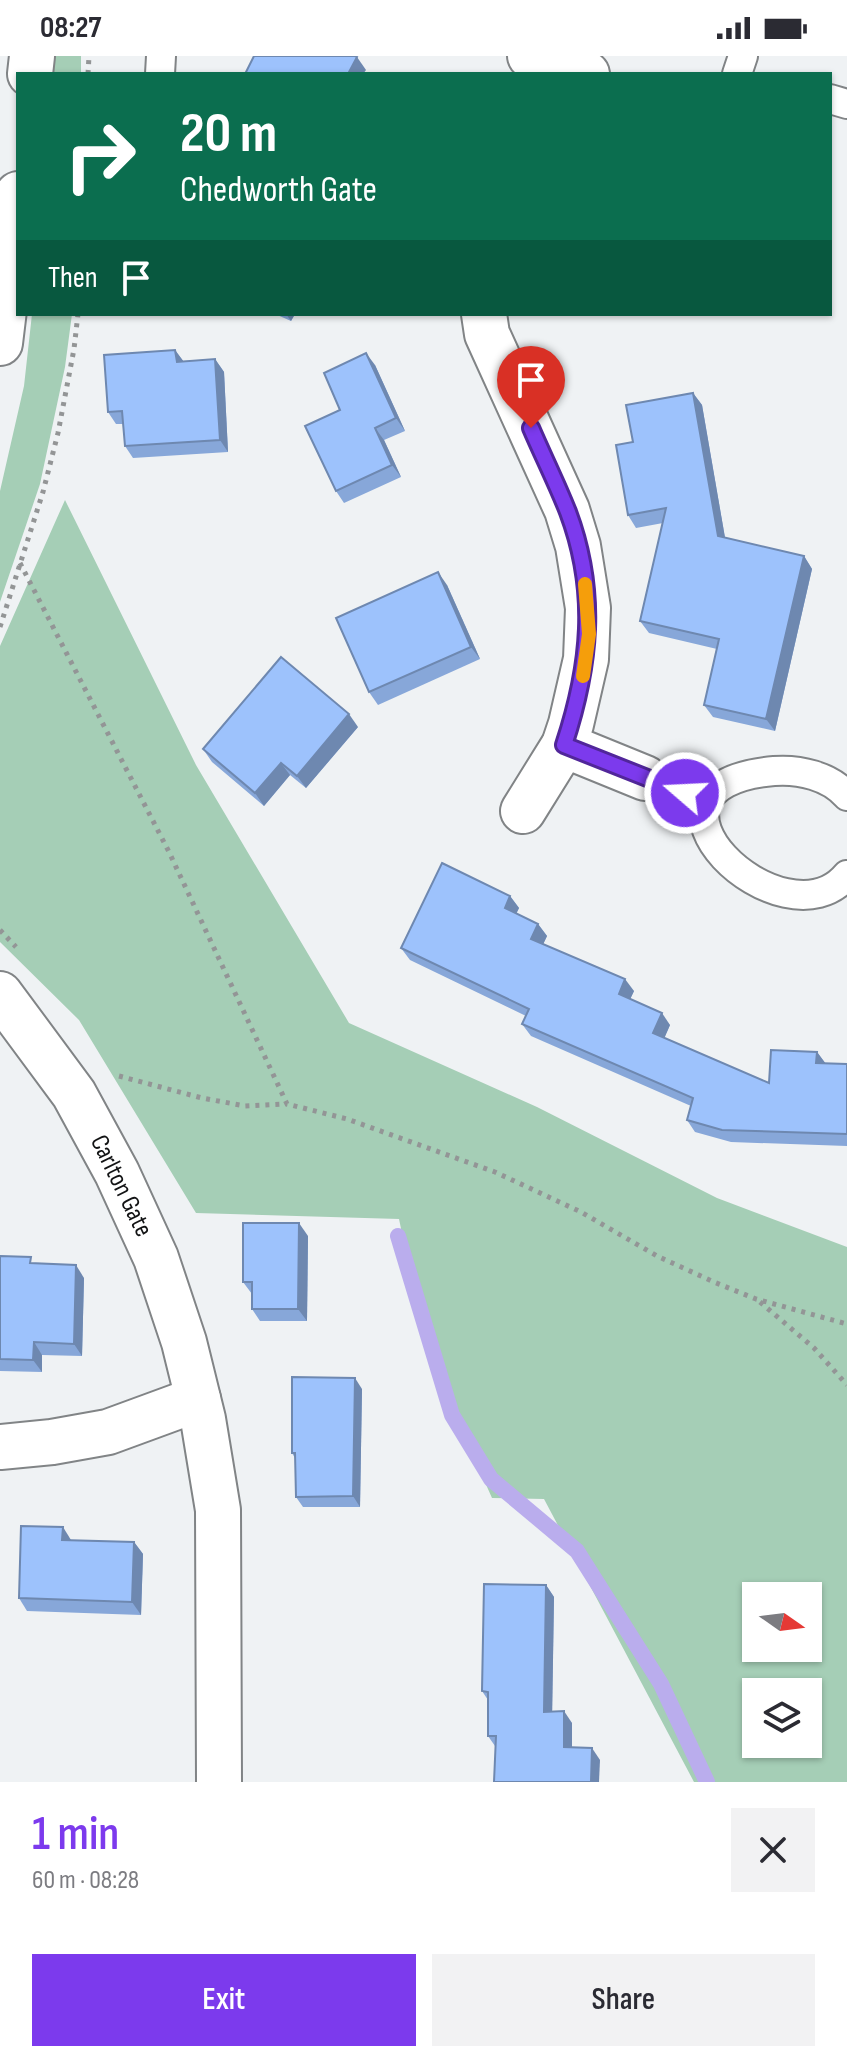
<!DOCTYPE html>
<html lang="en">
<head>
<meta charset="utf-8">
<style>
  :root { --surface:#fff; --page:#f2f2f3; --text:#2b2b33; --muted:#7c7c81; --accent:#7c3aed }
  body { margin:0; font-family:"Sofia Sans Condensed",sans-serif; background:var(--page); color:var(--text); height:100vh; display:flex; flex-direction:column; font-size:30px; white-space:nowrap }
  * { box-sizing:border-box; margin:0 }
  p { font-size:26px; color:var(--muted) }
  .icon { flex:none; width:44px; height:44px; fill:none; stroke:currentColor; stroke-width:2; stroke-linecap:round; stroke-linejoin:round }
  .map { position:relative; height:1726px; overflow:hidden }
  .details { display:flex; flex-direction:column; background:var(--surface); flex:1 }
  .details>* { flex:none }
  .top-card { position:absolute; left:16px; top:16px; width:816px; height:244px; border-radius:0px; box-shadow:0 2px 6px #0004; background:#0b6e4f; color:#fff; overflow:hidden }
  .needle { width:52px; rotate:104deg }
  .buttons { position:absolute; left:742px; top:1526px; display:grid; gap:16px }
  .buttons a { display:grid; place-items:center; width:80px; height:80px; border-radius:0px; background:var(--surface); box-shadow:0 2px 6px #0004; font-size:40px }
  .pin { position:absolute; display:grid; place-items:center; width:68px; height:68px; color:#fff; margin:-82px -34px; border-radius:50% 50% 50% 0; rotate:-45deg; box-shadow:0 0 8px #0007 }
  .pin .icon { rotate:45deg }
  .me { position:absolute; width:88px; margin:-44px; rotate:289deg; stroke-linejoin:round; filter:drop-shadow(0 0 6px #0008) }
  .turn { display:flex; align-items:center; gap:28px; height:168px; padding:0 32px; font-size:36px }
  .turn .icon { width:104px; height:104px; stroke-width:2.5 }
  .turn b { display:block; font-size:56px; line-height:68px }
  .then { display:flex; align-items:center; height:76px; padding:0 32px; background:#0003; gap:16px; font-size:30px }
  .round { display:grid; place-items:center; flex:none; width:84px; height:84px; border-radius:0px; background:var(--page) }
  .summary { display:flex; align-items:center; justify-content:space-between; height:136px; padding:0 32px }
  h1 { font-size:48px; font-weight:600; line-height:60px; color:var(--accent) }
  .button { display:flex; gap:16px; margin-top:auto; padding:16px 32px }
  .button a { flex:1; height:92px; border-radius:0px; background:var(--accent); color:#fff; font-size:32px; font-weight:600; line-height:92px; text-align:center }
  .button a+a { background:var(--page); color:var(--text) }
  .status { display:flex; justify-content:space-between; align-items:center; height:56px; padding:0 40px; background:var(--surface); direction:ltr }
  .status svg { height:22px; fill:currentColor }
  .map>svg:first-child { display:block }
</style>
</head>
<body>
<div class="status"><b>08:27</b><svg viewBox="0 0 49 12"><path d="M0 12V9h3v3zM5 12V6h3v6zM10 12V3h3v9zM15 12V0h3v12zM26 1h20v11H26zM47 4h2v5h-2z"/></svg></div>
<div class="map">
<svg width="847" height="1726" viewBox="0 0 847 1726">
  <rect width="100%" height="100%" fill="#eff2f4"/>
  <g fill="#a5ceb6" fill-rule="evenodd">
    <rect x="54" y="0" width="27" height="18"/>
    <path d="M32,258h40l-7,53 -25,117 -40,118v-111l24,-105z"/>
    <path d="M65,444l131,265 153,258 188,84 180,91 130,49v535h-153l-150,-283 -52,-1 -65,-146 -28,-133 -203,-6 -117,-193 -79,-78v-296zM808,1540v52h-52v-52zM808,1636v52h-52v-52z"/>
  </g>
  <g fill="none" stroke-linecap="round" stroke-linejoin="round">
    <path stroke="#baaded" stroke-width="16" d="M398,1180l54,179 39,64 86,72 84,133 46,98"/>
    <g stroke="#818486" stroke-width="32">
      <g id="lane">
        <path d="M160,18l1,-18"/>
        <path d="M737,18l6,-18"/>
        <path d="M830,43l17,5"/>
        <path d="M645,722l61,22"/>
        <path d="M847,740c-17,-20 -48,-27 -73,-25 -167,15 10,180 73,104"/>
      </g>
    </g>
    <g stroke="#818486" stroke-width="48">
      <g id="street">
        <path d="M530,0l9,5 48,13"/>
        <path d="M30,18l2,-18"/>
        <path d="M484,258l3,20 80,176 11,36 10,62 -2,51 -15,65 -7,21 -41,66"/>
        <path d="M0,287l18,-149"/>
        <path d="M564,689l81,33"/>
        <path d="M0,938l74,100 43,79 39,85 28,84 19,77 15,91 1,272"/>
        <path d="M0,1391l52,-5 56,-10 90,-33"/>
      </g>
    </g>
    <g stroke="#939596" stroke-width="5" stroke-dasharray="4 6" stroke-linecap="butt">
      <path d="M88,18l1,-18"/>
      <path d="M20,507l149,289 118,252 60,15 148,53 86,40 76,44 57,26 42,17 91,25"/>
      <path d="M0,571l43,-135 15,-59 16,-84 4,-35"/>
      <path d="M0,874l16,17"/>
      <path d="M119,1020l83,22 43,8 42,-2"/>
      <path d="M760,1246l54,46 33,37"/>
    </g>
    <use href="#lane" stroke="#fff" stroke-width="28"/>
    <use href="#street" stroke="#fff" stroke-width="44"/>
  </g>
  <g fill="#87a7d9">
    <path d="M275,258h20l-4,7z"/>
    <path d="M175,294l8,11 32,-2 9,13 4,80 -95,6 -8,-12 -2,-22h-7l-8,-12z"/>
    <path d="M375,309l30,66 -21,9 17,37 -57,26 -8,-12 4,-81z"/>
    <path d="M693,337l9,12 23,133 79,18 8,13 -37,162 -62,-14 -9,-12 13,-56 -68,-16 -9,-12 23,-98 -27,5 -8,-13 5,-73z"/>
    <path d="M447,529l33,74 -102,46 -9,-13z"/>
    <path d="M358,671l-52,61 -16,-13 -26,31 -52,-44 -9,-13z"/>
    <path d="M510,840l9,12 -3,6 22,10 9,12 -4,8 91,47 -4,8 40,26 -6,13 105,45 48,-31 8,11 22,1v82l-116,-4 -36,-10 -8,-12 4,-14 -160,-70 -9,-12 4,-8 -116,-56 -9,-12z"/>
    <path d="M308,1180l-1,85h-47l-8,-12v-15l-9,-12z"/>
    <path d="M0,1200l35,8 49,14 -2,78 -40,-1v17l-42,-1z"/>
    <path d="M362,1333l-2,118h-57l-7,-10 -1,-39 -3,-5z"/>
    <path d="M71,1484l63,2 9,12 -2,61 -114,-4 -8,-13z"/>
    <path d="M546,1529l8,12 -2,115 20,11v24l28,13 -105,-14 -7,-10v-36l-6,-9z"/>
  </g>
  <g fill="#6e88b0">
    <path d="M357,1l9,13 -3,4h-15z"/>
    <path d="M286,258h9l-4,7z"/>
    <path d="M175,294l9,12h-7z"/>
    <path d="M366,297l9,12 30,66 -9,-13z"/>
    <path d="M215,303l9,13 4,80 -8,-12z"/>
    <path d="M693,337l9,12 25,144 -9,-13z"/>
    <path d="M375,372l9,12 17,37 -9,-12z"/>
    <path d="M804,500l8,13 -37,162 -9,-12z"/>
    <path d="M438,516l9,13 33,74 -9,-12z"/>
    <path d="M349,658l9,13 -52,61 -9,-12z"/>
    <path d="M281,707l9,12 -26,31 -9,-13z"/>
    <path d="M510,840l9,12 -6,12 -8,-12z"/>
    <path d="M538,868l9,12 -7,15 -9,-12z"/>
    <path d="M625,923l9,12 -7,15 -8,-12z"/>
    <path d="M662,957l8,12 -9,21 -8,-13z"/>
    <path d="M817,996l9,12 -10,-1z"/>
    <path d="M299,1167l9,13 -1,85 -9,-12z"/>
    <path d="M76,1209l8,13 -2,78 -8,-12z"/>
    <path d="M34,1286l8,13v17l-9,-12z"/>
    <path d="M355,1322l7,11 -2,118 -7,-11z"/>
    <path d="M63,1471l8,13h-9z"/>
    <path d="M134,1486l9,12 -2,61 -9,-13z"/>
    <path d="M546,1529l8,12 -2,126 -8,-11z"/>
    <path d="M564,1655l8,12v36l-8,-12z"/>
    <path d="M592,1692l8,12 -1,22h-8z"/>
  </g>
  <g fill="#9dc2fc" stroke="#6e88b0" stroke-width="2">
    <path d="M254,0h101l2,1 -9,17h-103z"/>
    <path d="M175,294l2,12 38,-3 5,81 -95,6 -3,-35 -14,1 -4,-57z"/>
    <path d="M366,297l30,65 -21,10 17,37 -56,26 -31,-65 35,-16 -16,-37z"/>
    <path d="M693,337l25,143 86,20 -38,163 -62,-14 15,-66 -79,-18 26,-113 -38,7 -12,-70 17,-3 -7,-37z"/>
    <path d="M438,516l33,75 -102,45 -33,-74z"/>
    <path d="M281,601l68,57 -52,62 -16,-13 -26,30 -52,-44z"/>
    <path d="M442,807l68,33 -5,12 33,16 -7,15 94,40 -6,15 43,19 -9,20 116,50 2,-33 46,2 -1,11 31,1v70l-125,-4 -35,-10 6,-22 -171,-74 7,-15 -128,-61z"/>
    <path d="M243,1167h56l-1,86h-46v-27h-9z"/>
    <path d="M0,1200l31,1 -1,6 46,2 -2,79 -40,-2 -1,18 -33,-1z"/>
    <path d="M292,1321l63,1 -2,118 -57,1 -1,-44h-3z"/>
    <path d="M21,1470l42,1 -1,13 72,2 -2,60 -113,-4z"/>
    <path d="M484,1528l62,1 -2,127 20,-1v36l28,1 -1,34h-97l2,-46h-8v-44l-6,-1z"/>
  </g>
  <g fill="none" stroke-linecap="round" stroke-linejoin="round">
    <g stroke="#51269a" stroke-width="20">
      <path id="route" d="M531,372c12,28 26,56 37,84 30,80 22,154 -4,233l121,48"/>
    </g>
    <use href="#route" stroke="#7c3aed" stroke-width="14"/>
    <path stroke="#f59e0b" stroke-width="14" d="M583,620l6,-42 -4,-50"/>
  </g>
  <g text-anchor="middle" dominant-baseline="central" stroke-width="6" stroke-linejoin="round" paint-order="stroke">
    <g font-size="26" fill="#121314" stroke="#fff">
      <text transform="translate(121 1130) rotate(64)">Carlton Gate</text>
    </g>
  </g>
</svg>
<div class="buttons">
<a><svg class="needle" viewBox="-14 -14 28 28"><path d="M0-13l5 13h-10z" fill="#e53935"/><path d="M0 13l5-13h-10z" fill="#7c7c81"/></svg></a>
<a><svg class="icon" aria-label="layers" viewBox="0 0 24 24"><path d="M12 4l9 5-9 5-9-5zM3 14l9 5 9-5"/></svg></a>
</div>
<div class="pin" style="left:531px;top:372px;background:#d93025"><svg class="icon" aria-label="arrive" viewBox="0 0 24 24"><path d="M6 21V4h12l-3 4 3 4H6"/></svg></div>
<svg class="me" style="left:685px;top:737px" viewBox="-20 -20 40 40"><circle r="17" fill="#7c3aed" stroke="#fff" stroke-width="3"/><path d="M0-11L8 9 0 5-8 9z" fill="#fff"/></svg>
<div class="top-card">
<div class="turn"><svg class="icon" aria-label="right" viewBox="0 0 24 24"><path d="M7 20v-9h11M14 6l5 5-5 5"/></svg><div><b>20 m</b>Chedworth Gate</div></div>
<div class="then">Then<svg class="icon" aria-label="arrive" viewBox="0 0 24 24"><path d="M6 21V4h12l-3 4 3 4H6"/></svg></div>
</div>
</div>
<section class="details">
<div class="summary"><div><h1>1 min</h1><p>60 m · 08:28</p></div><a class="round"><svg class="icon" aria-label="close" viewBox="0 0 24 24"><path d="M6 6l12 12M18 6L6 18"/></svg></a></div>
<div class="button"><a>Exit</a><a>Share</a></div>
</section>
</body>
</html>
